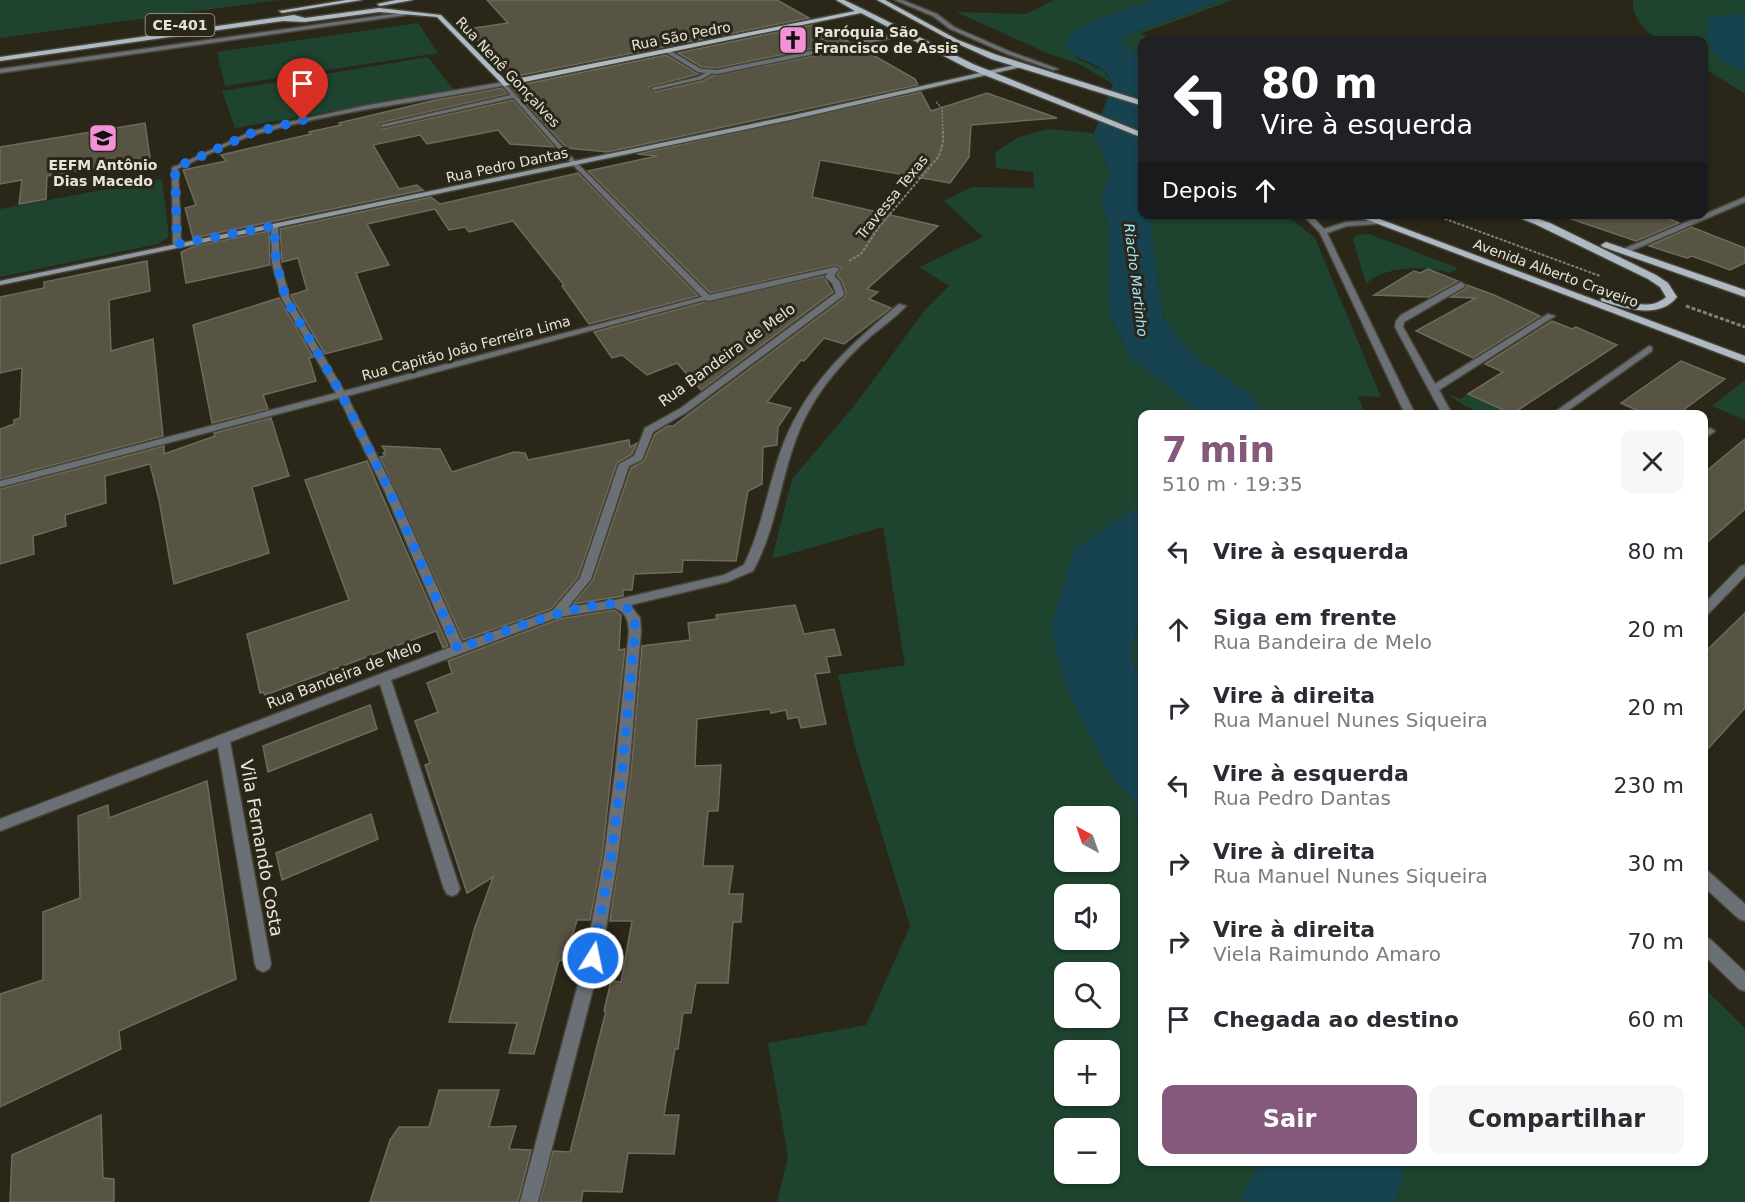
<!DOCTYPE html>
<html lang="pt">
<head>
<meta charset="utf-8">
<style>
  :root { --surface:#fff; --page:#f7f7f7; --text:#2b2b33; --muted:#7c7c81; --accent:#85597c }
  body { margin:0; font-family:"DejaVu Sans",sans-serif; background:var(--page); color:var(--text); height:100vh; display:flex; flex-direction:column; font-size:22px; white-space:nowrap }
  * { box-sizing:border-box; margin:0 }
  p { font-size:20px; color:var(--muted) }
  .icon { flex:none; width:33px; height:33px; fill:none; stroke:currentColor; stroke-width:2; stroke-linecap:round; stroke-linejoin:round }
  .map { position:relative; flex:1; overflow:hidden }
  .details { position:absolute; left:1138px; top:410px; width:570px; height:756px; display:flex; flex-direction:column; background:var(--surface); border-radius:12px; box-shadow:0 2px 4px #0004 }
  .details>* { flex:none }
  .banner { position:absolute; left:1138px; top:36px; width:570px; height:183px; border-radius:12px; box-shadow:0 2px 4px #0004; background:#202124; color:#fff; overflow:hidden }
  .needle { width:39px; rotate:320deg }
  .controls { position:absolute; left:1054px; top:806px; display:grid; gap:12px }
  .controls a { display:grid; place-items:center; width:66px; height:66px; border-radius:12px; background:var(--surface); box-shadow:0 2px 4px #0004; font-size:30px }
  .pin { position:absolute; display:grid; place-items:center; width:51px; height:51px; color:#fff; margin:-62px -26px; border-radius:50% 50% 50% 0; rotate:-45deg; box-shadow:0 0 6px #0007 }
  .pin .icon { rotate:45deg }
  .me { position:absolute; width:66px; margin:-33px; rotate:10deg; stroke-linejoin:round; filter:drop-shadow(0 0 4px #0008) }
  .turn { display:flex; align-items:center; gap:21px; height:126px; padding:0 24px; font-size:27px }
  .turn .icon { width:78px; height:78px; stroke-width:2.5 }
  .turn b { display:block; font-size:42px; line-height:51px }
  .then { display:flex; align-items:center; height:57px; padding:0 24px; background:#0003; gap:12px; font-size:22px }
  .round { display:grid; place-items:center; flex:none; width:63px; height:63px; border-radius:12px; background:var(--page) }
  .summary { display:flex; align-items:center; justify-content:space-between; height:102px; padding:0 24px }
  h1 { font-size:36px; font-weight:600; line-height:45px; color:var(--accent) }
  .primary-button { display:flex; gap:12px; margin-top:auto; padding:12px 24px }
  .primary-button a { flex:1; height:69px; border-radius:12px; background:var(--accent); color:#fff; font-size:24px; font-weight:600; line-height:69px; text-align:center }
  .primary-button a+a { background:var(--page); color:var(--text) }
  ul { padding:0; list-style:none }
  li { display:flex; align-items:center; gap:18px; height:78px; padding:0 24px }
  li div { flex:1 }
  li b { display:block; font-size:22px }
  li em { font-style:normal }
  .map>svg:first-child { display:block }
</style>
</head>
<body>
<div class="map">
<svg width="1745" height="1202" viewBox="0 0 1745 1202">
  <rect width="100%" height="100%" fill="#2a2719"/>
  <g fill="#1e432e" fill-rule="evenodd">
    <path d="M0,0h280l-280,38z"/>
    <path d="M1054,0h102l-37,12 -46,22 3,24 28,13 9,13 -34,-20 -30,-10 -93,-42 70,2z"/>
    <path d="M1223,0h10l-93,34 21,6h-18v18l-22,-17 9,-7z"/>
    <path d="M1633,0h112v13h-7l-22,44 29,15v22l-41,-26v-28c-12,0 -26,2 -38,0 -17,-1 -35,-23 -33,-40z"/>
    <path d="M418,23l20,30 -213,33 -8,-34z"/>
    <path d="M428,57l26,33 -219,38 -13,-37z"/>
    <path d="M1048,129l46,4 16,40 -10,29 9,25v85l22,47 72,55h-60v92l-15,6 -53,37 36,228 23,23 9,46v315h119l-24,41h-461l11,-45 -20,-114 98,-18 44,-99 -56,-183 -16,-68 67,-10 -22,-138 -111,32 20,-80 62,-73 71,-96 24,-24 -30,-19 64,-30 -39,-36 28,-14 62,1 -1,-16 -37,-4 -1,-15 23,-16zM1065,816h45v45h-45zM1065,894h45v45h-45zM1065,972h45v45h-45zM1065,1050h45v45h-45zM1065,1128h45v45h-45z"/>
    <path d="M162,179l7,58 -11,7 -158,33v-68z"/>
    <path d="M1280,214l12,6 23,18 66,159 -23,-1 7,18h-101l-13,-20 -49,-31 -38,-43 -14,-105z"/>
    <path d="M1369,234l89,34 -8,5c-23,-8 -67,-7 -84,11l-13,-45 3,-4z"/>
    <path d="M1745,380v40l-33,-14z"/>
    <path d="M1448,394l12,5 8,-5 12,6 6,-3 17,8 -6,3 12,6c-30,0 -38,-2 -61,-20z"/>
    <path d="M1143,599v82l-13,-24z"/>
    <path d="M1704,988l41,40v174h-349l10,-41h298z"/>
  </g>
  <g fill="#174250">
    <path d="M1156,0h67l-93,34 -9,7 22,17v156l7,1 14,105 38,43 49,31 13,20h-61l-72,-55 -22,-47v-85l-9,-25 10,-29 -16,-40 19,-49c-3,-4 -5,-10 -9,-13 -15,-13 -30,-7 -39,-30 23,-23 61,-31 91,-41z"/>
    <path d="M1738,13h7v59c-35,-18 -34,-13 -38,-53z"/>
    <path d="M1143,506v93l-13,58 13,24v165l-9,-46 -23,-23 -42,-83 -19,-67 25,-78 53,-37z"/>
    <path d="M1262,1161h144l-10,41h-158z"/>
  </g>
  <g fill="#575444" stroke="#6e6b5b" stroke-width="1.5">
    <path d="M487,0h290l32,18 -297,59 -45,-48 41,-6z"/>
    <path d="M816,24l32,17 -131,27 -15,-1 -24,-14z"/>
    <path d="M859,47l56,32 3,6 -310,67 -41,-4 -56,-61 155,-32 32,19 -49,13 6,5 48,-11 9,-5z"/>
    <path d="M502,88l5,6 -127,29 -2,2 5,4 130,-29 41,47 -44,-3 -12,-14 -71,14 -7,-9 -47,10 26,44 18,-4 6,5 -230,48 -8,-30 11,-3 -13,-35 43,-9 -5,-6 90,-21 -2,-2 32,-7 -2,-2 97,-23z"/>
    <path d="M921,92l10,19 56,-18 70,25 -86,7 -2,32 -19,26 -130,-23 -8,37 126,29 -71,63 11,3 -9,7 22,9 -47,36 -20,-6 -20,23 -3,-1 -34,42 24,6 -13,19 -1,18 -14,2 -1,37 -14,7 -12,70 -53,-1 -1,12 -48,2 -2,16h-9v6l-50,8 20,-24 38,-112 13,-7 11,-27 13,-8h5l171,-128 2,-5 -4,-12 -5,-5 4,-8 -6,-3 -125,28 -122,-122 69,-15 -20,-2z"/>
    <path d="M145,123l5,35 -103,18 -1,23 -27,5 3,-24 -22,4v-37z"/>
    <path d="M578,173l120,123 -109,28 -27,-38 2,-1 -51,-64 -44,11 -4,-5 -16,3 -14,-21 -68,15 22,41 -33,8 26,66 -57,15 -33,-56 -1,-3 16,-5 -9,-32 -16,4 -2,-33 151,-32 9,7z"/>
    <path d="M1571,214h87l21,9 -43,18 -65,-22z"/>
    <path d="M1691,227l54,21v15l-15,7 -38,-14 -5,2 -38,-12z"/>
    <path d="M269,231l1,34 -84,18 -5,-31 14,-6z"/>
    <path d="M147,261l3,30 -41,9 2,51 42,-12 10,97 -163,43v-50l14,-5v-4l6,-2 2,-50 -22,5v-76l44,-9v-6z"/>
    <path d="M1428,269l30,12 -29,16 -55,-2 40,-24 6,2z"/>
    <path d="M823,276l10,16 -132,98 -24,-27 -30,12 -25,-20 -10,3 -18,-26 111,-30z"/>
    <path d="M1467,285l27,10 46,21 -67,42 -57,-27 60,-33 -25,-1 14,-8z"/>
    <path d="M279,298l34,59 -4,1 7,23 -53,14 5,14 -56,14 -19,-98z"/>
    <path d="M1552,321l20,8 4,-2 41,18 -105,69 -44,-20 35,-22 -18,-8z"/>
    <path d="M1681,361l44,18 -47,35h-33l-24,-11z"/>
    <path d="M271,418l18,58 -37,11 17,66 -95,31 -15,-84 -9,-36 -45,12 1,27 -41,12 1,11 -33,10 1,18 -34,10v-75l164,-43v8l51,-18 -1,-3z"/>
    <path d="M1745,439v70l-41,36v-72z"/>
    <path d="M629,440l1,7 7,-4 -5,11 -15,9 -39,114 -27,32 -88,31 -83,-183 5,-1 -2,-3 3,-1 -4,-6 58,3 12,23 62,-20 11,1 3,7z"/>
    <path d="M367,461l81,185 -5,2 -7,-17 -171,64 -2,-3 -3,1 -13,-59 102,-34 -44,-120z"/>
    <path d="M795,605l9,29 30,-5 7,26 -15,2 4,15 -15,2 11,50 -25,4 -3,-11 -10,2 -2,-9 -15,3 -1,-4 -73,10 -2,47 26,-1 -3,46h-10l-5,55h30l-4,28h14l-2,28h-8l-5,61h-32l-5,30h-8l-5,36h-3l-11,66h15l-5,39 -46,-1 -6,39 -39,-1 -2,11h-41l13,-51 17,1 36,-141h-2l7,-30 10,1 11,-61h-22l21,-149 11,-126 48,-6 -2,-17 29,-4 -1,-4z"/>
    <path d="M614,610l7,5 -2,35 6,-1 -23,208 -12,63h-13l-12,41 -6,-1 -25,94 -25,-1 8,-30 -68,-1 25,-92 19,-53 -26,16 -42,-128 5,-2 -15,-42 23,-9 -11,-29 25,-10 -4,-12 111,-42z"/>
    <path d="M1745,613v95l-41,45v-100z"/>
    <path d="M370,705l7,24 -109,43 -5,-26z"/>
    <path d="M207,781l29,198 -117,52 2,18 -121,58v-113l43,-14v-68l37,-14 -2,-82 30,-11 1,13z"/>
    <path d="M371,814l7,25 -96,41 -6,-27z"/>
    <path d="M439,1090h60l-10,37 27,-1 -7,23 22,1 -13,52h-148l20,-62 9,-13h30z"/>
    <path d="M101,1115l2,63 11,1v23h-104l2,-47z"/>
  </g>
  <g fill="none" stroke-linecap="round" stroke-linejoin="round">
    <g stroke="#484538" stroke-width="3">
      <g id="lane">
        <path d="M709,71l2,3 -9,5 -48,11 -3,-2 47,-11z"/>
        <path d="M504,82l2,3c-82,17 -168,25 -249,49 -27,8 -54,24 -80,35l-5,-1 78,-36 30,-8 89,-19z"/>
        <path d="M515,94l2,3 -134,30 -3,-2z"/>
        <path d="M835,267l4,2 -5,7 6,6 4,12 -1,2 -156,116 -34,20 -11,28 -13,6 -38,113 -30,37h-8l-2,-3 2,-3 27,-32 39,-114 15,-8 11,-28 36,-20 155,-115 -4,-10 -7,-6 3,-4 -120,28 -3,-1v-4z"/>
      </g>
    </g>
    <g stroke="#484538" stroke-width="3">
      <g id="street">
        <path d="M895,0h7l35,14 17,13 57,25 47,17 -5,1 -46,-16 -57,-25 -17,-13z"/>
        <path d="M408,12l-2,3 -406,58v-4z"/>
        <path d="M905,32l2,3 -190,39 -19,-2 -34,-21 5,-1 32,19 16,1z"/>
        <path d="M504,82l72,80 136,136 -365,98 48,96 67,151 95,-34 58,-9 109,-25 20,-10c17,-35 23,-72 35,-109 23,-68 66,-107 120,-152l7,2c-10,11 -23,20 -35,30 -26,23 -50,50 -66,82 -24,48 -26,106 -52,153l-26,11 -97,23 10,13 1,13 -12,141 -11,85 -17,101 -63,244h-18l65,-244 19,-101 11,-85 14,-141c-1,-11 -3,-20 -15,-23l-56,9 -167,63 69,209 -3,5 -5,2 -5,-2 -3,-5 -64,-205 -150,58 41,222 -2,5 -6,3 -6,-3 -2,-5 -37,-217 -218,84v-12l451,-172 -66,-155 -46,-94 -339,89v-6l336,-88 -54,-94 -10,-36 -1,-38 7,2 2,36 10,36 54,92 358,-94 -130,-133 -70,-79z"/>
        <path d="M175,166l3,2 3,76 -4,2 -4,-2 -1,-76z"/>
        <path d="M1745,197v5l-119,51 -7,-2z"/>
        <path d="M1302,214h8l14,15 22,-7 30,-2 4,2 -4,2 -29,2 -20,7 88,181h-10l-85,-181z"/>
        <path d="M1461,282l4,3 -1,2 -60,35 -1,5 32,57 113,-70 7,2 -116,74 13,24h-10l-47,-87 1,-6 5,-6z"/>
        <path d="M1649,346l3,1v4l-89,63h-11z"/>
        <path d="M1710,428l5,3 -11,8v-8z"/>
        <path d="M1745,565v11l-37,38 -4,1v-11l37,-38z"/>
        <path d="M1704,870l5,2 36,32v17l-6,-2 -35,-32z"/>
        <path d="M1704,936l6,3 35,33v19l-6,-2 -35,-34z"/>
      </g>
    </g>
    <g stroke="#484538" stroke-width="3">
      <path id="secondary" d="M1019,64l2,3 -231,53 -790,165v-4l790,-165z"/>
    </g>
    <g stroke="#484538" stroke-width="3">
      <g id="primary">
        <path d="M346,0h16l-80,13 -3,-2z"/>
        <path d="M396,0h17l-33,6 -3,-2z"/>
        <path d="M836,0h8l21,10 108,54 170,69v5l-176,-70 -106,-55 -357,73 -67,-69 -58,-5 -74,10 -22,-1 -283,40v-4l294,-42 11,3 74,-10 62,7 65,66 349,-70z"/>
        <path d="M877,0h8l73,40 39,15 146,46v5l-152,-47 -37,-17z"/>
        <path d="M1352,214h14l379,142v7z"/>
        <path d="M1509,214h15l26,9 106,52 12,8 9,14c-18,23 -52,11 -76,4v-4l4,-1c19,5 45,16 61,1l-6,-10 -12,-8 -113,-55z"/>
        <path d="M1606,242l139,48v7l-142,-50 -2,-2z"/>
      </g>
    </g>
    <path stroke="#838175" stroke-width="1.5" stroke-dasharray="2 1.5" stroke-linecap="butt" d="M936,102l6,6 1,25"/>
    <g stroke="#838175" stroke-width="2" stroke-dasharray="3 1.5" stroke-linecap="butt">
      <path d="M1432,214l168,62"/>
      <path d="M849,261l12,-7 18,-27 60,-71 4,-14v-11"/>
    </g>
    <path stroke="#838175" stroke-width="3" stroke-dasharray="4 2" stroke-linecap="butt" d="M1686,306l59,21"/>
    <use href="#lane" fill="#6a7075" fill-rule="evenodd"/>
    <use href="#street" fill="#6a7075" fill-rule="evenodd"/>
    <use href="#secondary" fill="#8f9aa2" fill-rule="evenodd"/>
    <use href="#primary" fill="#adbac4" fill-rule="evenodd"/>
  </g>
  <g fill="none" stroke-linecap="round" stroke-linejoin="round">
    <path stroke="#1a73e8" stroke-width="10" stroke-dasharray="0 18" d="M303,120l-51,13 -77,35 2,76 97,-18 2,36 10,37 56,96 48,97 68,157c29,-11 142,-57 167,-42 10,6 10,14 10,24l-13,141 -11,85 -18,101"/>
  </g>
  <defs>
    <g id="church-square" transform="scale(1.5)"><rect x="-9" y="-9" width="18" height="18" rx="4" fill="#f391d6" stroke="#2a2719"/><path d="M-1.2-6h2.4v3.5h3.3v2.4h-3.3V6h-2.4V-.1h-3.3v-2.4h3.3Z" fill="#111"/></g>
    <g id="school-square" transform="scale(1.5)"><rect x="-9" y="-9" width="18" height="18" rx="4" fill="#f391d6" stroke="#2a2719"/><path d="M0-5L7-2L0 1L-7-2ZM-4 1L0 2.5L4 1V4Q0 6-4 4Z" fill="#111"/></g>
  </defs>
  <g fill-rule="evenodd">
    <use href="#church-square" x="793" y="40"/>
    <use href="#school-square" x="103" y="138"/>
  </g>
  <g text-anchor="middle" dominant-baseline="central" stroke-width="6" stroke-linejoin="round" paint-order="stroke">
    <rect fill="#2a2719" stroke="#adaba0" stroke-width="1.5" x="145.5" y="14" width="69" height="22" rx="4.5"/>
    <g font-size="14" font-weight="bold" fill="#e5e4da">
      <text x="180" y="25">CE-401</text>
    </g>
    <g font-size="14" font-weight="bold" fill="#e5e4da" stroke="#2a2719" text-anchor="start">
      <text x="814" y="32">Paróquia São<tspan x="814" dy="16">Francisco de Assis</tspan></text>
      <text x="103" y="165" text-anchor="middle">EEFM Antônio<tspan x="103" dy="16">Dias Macedo</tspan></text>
    </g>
    <g font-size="14" fill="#e5e4da" stroke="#2a2719">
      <text transform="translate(681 36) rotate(-11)">Rua São Pedro</text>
      <text transform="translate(508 72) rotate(47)">Rua Nenê Gonçalves</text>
      <text transform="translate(507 165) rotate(-12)">Rua Pedro Dantas</text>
      <text transform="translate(892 197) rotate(-51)">Travessa Texas</text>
      <text transform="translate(1556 273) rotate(20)">Avenida Alberto Craveiro</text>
      <text transform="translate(466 348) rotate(-15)">Rua Capitão João Ferreira Lima</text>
    </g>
    <g font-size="14" font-style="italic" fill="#a5e4fb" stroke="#2a2719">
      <text transform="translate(1136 280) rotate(83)">Riacho Martinho</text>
    </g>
    <g font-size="15" fill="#e5e4da" stroke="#2a2719">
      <text transform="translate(727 355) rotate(-36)">Rua Bandeira de Melo</text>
      <text transform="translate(344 675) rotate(-21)">Rua Bandeira de Melo</text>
    </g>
    <g font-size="18" fill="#e5e4da" stroke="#2a2719">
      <text transform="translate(262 848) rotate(80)">Vila Fernando Costa</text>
    </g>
  </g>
</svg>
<div class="controls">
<a><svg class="needle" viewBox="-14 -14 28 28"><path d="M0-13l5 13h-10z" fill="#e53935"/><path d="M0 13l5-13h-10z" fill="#7c7c81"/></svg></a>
<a><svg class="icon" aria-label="sound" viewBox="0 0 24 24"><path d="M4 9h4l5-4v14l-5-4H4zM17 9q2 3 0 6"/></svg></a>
<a><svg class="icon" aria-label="search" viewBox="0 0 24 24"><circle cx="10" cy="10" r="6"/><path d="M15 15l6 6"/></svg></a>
<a>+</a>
<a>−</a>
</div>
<div class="pin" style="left:303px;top:120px;background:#d93025"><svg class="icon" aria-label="arrive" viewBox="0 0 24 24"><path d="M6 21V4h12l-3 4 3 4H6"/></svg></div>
<svg class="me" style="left:593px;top:958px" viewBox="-20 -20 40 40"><circle r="17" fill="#1a73e8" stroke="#fff" stroke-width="3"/><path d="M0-11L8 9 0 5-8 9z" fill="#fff"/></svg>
<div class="banner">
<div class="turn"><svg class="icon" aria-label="left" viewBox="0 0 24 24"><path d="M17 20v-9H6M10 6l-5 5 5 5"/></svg><div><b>80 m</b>Vire à esquerda</div></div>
<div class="then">Depois<svg class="icon" aria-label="ahead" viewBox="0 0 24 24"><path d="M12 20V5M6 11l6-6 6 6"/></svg></div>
</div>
<section class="details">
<div class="summary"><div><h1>7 min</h1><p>510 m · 19:35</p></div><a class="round"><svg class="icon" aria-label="close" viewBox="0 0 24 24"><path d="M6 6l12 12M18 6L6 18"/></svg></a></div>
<ul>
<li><svg class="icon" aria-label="left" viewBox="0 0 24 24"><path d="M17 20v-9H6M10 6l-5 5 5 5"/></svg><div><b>Vire à esquerda</b></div><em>80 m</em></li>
<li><svg class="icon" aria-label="ahead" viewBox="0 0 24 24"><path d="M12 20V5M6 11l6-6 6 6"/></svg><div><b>Siga em frente</b><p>Rua Bandeira de Melo</p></div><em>20 m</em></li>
<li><svg class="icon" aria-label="right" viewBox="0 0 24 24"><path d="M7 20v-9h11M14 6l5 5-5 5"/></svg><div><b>Vire à direita</b><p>Rua Manuel Nunes Siqueira</p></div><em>20 m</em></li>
<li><svg class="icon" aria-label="left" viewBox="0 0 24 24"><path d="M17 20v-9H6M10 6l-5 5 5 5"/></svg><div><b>Vire à esquerda</b><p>Rua Pedro Dantas</p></div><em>230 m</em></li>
<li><svg class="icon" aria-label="right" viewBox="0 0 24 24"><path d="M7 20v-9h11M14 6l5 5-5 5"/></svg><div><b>Vire à direita</b><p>Rua Manuel Nunes Siqueira</p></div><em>30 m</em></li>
<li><svg class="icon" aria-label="right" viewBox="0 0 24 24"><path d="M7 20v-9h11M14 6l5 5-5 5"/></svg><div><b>Vire à direita</b><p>Viela Raimundo Amaro</p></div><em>70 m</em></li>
<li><svg class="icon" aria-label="arrive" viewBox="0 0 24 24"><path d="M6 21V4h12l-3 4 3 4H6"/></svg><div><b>Chegada ao destino</b></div><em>60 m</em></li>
</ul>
<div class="primary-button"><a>Sair</a><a>Compartilhar</a></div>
</section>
</div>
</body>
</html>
